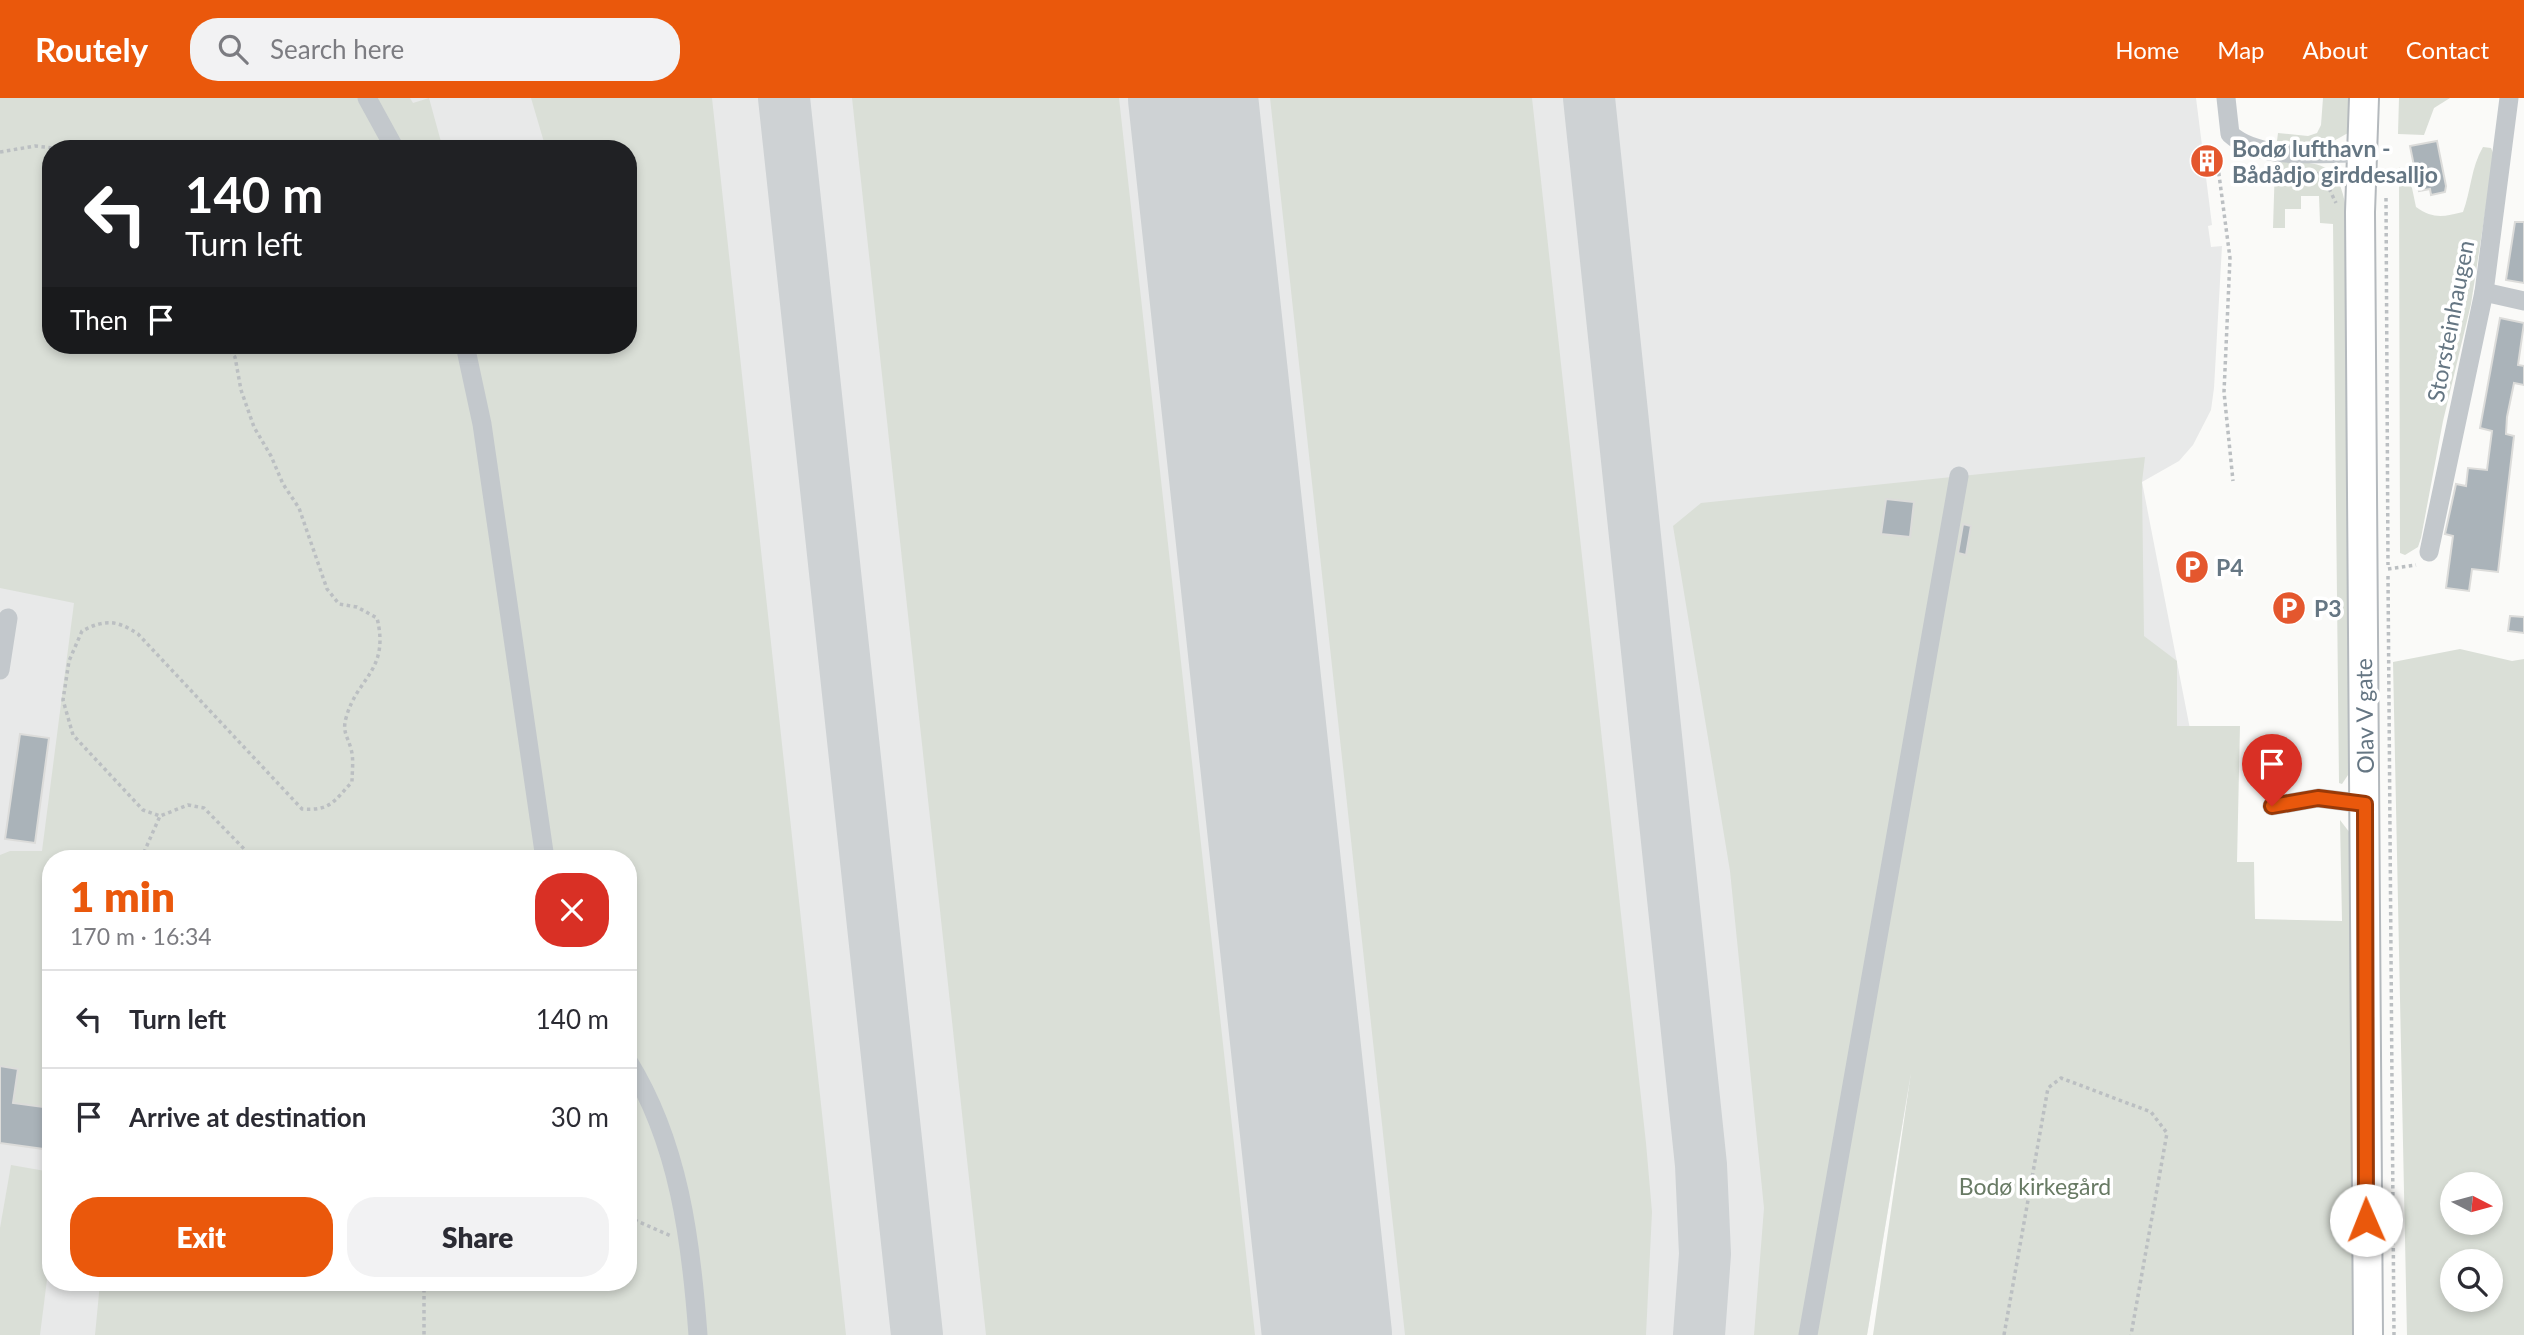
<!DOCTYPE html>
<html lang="en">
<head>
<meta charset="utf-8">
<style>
  :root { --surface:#fff; --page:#f2f2f3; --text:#2b2b33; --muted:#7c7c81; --line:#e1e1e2; --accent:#ea580c }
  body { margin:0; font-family:Lato,sans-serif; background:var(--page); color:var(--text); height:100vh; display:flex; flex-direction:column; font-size:26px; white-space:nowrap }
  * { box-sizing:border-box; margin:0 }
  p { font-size:23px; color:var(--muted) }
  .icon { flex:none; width:38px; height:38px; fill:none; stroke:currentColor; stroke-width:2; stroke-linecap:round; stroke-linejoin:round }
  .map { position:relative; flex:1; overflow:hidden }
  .drawer { position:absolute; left:42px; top:752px; width:595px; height:441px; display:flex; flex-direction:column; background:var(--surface); border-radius:28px; box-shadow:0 4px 10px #0003 }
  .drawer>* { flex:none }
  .top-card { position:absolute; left:42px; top:42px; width:595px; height:214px; border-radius:28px; box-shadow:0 4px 10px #0003; background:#202124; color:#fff; overflow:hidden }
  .needle { width:46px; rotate:96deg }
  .controls { position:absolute; left:2440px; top:1074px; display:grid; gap:14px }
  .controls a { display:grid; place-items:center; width:63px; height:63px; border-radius:50%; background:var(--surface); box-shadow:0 4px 10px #0003; font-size:35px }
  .pin { position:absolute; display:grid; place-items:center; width:60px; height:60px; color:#fff; margin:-72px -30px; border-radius:50% 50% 50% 0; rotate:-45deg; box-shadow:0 0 7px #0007 }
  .pin .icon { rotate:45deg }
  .me { position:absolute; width:77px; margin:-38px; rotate:359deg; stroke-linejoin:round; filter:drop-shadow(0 0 5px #0008) }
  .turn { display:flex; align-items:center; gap:24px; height:147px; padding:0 28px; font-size:32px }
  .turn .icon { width:91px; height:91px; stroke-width:2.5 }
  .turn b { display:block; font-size:49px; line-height:60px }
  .then { display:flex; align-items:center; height:66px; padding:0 28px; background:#0003; gap:14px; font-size:26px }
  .round { display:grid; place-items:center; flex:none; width:74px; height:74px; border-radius:28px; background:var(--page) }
  .headline { display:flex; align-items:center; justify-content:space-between; height:119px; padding:0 28px }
  h1 { font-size:42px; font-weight:800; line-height:52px; color:var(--accent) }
  .action { display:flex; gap:14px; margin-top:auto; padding:14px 28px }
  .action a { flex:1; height:80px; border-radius:28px; background:var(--accent); color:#fff; font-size:28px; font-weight:800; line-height:80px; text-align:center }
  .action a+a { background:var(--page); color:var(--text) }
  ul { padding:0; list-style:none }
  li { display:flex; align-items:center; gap:21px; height:98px; padding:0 28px; border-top:2px solid var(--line) }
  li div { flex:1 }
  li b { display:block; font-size:26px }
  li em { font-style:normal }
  header { display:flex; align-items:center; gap:42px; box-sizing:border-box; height:98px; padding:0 35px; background:var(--accent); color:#fff }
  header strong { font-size:33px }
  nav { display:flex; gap:38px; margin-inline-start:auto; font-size:24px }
  .search { width:490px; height:63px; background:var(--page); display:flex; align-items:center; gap:18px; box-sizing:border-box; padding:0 24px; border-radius:28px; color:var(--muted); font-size:26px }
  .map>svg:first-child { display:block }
</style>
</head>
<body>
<header>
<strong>Routely</strong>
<div class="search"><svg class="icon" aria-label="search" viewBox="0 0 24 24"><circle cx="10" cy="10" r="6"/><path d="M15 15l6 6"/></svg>Search here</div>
<nav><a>Home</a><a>Map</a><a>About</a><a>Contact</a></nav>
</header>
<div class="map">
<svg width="2524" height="1237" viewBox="0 0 2524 1237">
  <rect width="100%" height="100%" fill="#fafaf8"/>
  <path fill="#e8e9e9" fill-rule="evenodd" d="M0,0h2196l16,127 -4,1 3,21 11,-1 -8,142 -3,22 -18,35 -14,16 -37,21 83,427 -304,105 -54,321h-1867zM51,51h577v196h-577zM51,761h577v424h-577z"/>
  <g fill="#dadfd7" fill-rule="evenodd">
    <path d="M0,0h410l3,5 16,-5 14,51h-392v196h577v-196h-82l-15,-51h181l134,1237h-751l5,-52h528v-424h-577v249l-38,-5 5,-34 -18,-3v-211l10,-4h32l32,-248 -74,-15z"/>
    <path d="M852,0h267l136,1237h-269z"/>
    <path d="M1270,0h262l114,1045 6,69 -6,123h-241z"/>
    <path d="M2323,0h30l-5,35 -18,10 -53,-2 1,-8 30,3 9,-3 4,-8z"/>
    <path d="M2399,0h51l-16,10 -10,27 -26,-1z"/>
    <path d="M2483,49l8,1 3,7 -23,149 -28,117 -22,117 -3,9 -13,8 -5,-2 -1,-386 13,21 4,19c17,12 27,10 47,5 8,-21 8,-45 20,-65z"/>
    <path d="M2279,62c51,4 60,4 69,58l4,542 -2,12 -8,12 -3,-1 -6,-559 -13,-1 -1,-27h-18v13h-16v19h-12l2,-64z"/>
    <path d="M2145,359l-3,25 2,154 33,25v65h63l-3,136h17l1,57 87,2 -2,-101 10,13 2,356 6,146h-485l38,-263 -44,263h-113l10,-127 -34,-337 -57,-345 28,-23z"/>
    <path d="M2460,551l52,12 12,-2v676h-117l-14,-673zM2452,1087h38v38h-38zM2452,1164h38v38h-38z"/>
    <path d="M11,1067l40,7v76l-11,87h-40v-107z"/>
  </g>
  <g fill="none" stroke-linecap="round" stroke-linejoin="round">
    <g stroke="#ced2d4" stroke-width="52">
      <path d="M784,0l133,1237"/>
      <path d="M1589,0l112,1067 4,89 -6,81"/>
    </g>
    <path stroke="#ced2d4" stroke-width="130" d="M1193,0l134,1237"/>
  </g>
  <g fill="#aab3b9" stroke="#dcdcda" stroke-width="2">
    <path d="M2437,43l9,45 -1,6 -14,3 -1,-6 -11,2 -9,-45z"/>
    <path d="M2515,124h9v61l-18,-3z"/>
    <path d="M2500,220l24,5 -6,42 6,1v19l-10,-2 -7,34 -1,17 8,2 -16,136 -26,-3 -3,22 -23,-3 7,-52 -8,-2 11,-50 10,2 2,-18 19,2 5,-39 -12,-3z"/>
    <path d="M1886,401l28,3 -4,35 -29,-3z"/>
    <path d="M1963,426l8,2 -5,29 -8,-2z"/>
    <path d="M2510,518l14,1v16l-16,-2z"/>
    <path d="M20,636l29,4 -14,105 -30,-4z"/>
    <path d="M0,968l18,3 -5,34 38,5v42l-51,-7z"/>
  </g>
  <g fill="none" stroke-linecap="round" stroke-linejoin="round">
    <g stroke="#b4b9bd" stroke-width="32">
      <path id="highway" d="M2364,0l-4,114 8,1123"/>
    </g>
    <g stroke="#bbbfc2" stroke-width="3.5" stroke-dasharray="3.5 3.5" stroke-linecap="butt">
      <path d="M0,54l35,-6 27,3"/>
      <path d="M2216,54l14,106 -6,134 9,89"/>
      <path d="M2316,75l9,7 11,23"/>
      <path d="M2386,100l2,367"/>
      <path d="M225,247l10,12 6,33 13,37 17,29 12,28 16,24 28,81 12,15 18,3 20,11c13,53 -20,59 -31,100 -4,14 2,19 5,31 3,10 1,23 1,33 -18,19 -21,29 -50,27l-164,-175c-21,-14 -33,-15 -56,-3l-13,30 -6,39 10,35 70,75 17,6 28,-11 16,3 50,51"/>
      <path d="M2388,471l28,-4"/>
      <path d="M2388,478l6,759"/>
      <path d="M141,761l19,-43"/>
      <path d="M628,1119l43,19"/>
      <path d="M420,1185l4,7v45"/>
      <path d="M2004,1237l44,-247 13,-10 90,34 16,21 -36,202"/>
    </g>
    <g stroke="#c3c8cc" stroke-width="19">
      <path d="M367,0l28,51"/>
      <path d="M2226,0l4,36c31,28 92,18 131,19"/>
      <path d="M2484,194l40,9"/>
      <path d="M465,247l17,79 63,435"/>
      <path d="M2429,454l55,-260 25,-194"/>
      <path d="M0,572l8,-52"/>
      <path d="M2272,708l46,-8 47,6"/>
      <path d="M628,963c51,82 63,179 70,274"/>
      <path d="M1808,1237l151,-859"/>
    </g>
    <use href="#highway" stroke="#fff" stroke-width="28"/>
  </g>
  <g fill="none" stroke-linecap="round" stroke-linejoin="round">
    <g stroke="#983908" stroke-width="18">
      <path id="route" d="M2272,708l46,-8 47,6 1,416"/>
    </g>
    <use href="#route" stroke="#ea580c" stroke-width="12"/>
  </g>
  <defs>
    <g id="building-disc" transform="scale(1.75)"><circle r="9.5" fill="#e4572e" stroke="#fff"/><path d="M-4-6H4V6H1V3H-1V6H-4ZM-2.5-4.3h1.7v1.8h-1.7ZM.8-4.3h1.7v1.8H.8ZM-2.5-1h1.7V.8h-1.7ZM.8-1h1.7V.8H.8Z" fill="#fff"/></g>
    <g id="parking-disc" transform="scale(1.75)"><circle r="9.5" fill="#e4572e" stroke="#fff"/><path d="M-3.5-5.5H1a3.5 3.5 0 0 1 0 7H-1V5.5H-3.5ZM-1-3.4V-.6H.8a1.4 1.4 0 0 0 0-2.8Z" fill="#fff"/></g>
  </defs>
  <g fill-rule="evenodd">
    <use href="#building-disc" x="2207" y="63"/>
    <use href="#parking-disc" x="2192" y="469"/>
    <use href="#parking-disc" x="2289" y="510"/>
  </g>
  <g text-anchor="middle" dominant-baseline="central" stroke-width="7" stroke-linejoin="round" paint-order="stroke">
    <g font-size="23" font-weight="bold" fill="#657683" stroke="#fff" text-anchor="start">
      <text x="2232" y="50">Bodø lufthavn -<tspan x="2232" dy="26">Bådådjo girddesalljo</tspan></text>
      <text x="2216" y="469">P4</text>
      <text x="2314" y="510">P3</text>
    </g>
    <g font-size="23" fill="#657683" stroke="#fff">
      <text transform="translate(2450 223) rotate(-79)">Storsteinhaugen</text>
      <text transform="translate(2364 618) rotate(-91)">Olav V gate</text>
    </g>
    <g font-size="23" fill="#687a64" stroke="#fff">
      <text x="2035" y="1088">Bodø kirkegård</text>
    </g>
  </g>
</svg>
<div class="controls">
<a><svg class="needle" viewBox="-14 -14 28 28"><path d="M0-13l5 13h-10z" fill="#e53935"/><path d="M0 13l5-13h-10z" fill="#7c7c81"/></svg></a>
<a><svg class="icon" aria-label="search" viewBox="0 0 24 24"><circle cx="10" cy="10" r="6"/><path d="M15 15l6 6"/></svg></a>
</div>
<div class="pin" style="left:2272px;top:708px;background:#d93025"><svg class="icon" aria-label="arrive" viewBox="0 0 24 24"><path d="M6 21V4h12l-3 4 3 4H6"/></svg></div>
<svg class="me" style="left:2366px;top:1122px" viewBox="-20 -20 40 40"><circle r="19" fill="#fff"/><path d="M0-13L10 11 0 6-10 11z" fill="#ea580c"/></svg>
<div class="top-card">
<div class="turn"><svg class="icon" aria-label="left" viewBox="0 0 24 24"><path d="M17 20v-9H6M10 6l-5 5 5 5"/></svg><div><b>140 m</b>Turn left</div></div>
<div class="then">Then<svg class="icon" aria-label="arrive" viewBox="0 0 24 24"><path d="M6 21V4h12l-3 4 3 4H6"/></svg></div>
</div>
<section class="drawer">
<div class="headline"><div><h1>1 min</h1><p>170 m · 16:34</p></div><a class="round" style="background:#d93025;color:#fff"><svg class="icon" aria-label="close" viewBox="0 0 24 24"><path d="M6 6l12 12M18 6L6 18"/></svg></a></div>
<ul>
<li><svg class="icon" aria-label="left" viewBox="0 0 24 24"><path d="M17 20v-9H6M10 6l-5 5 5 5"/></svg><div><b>Turn left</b></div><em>140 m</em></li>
<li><svg class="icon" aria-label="arrive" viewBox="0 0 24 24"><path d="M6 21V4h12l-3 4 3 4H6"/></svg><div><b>Arrive at destination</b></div><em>30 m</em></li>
</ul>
<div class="action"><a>Exit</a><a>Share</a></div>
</section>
</div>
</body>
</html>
